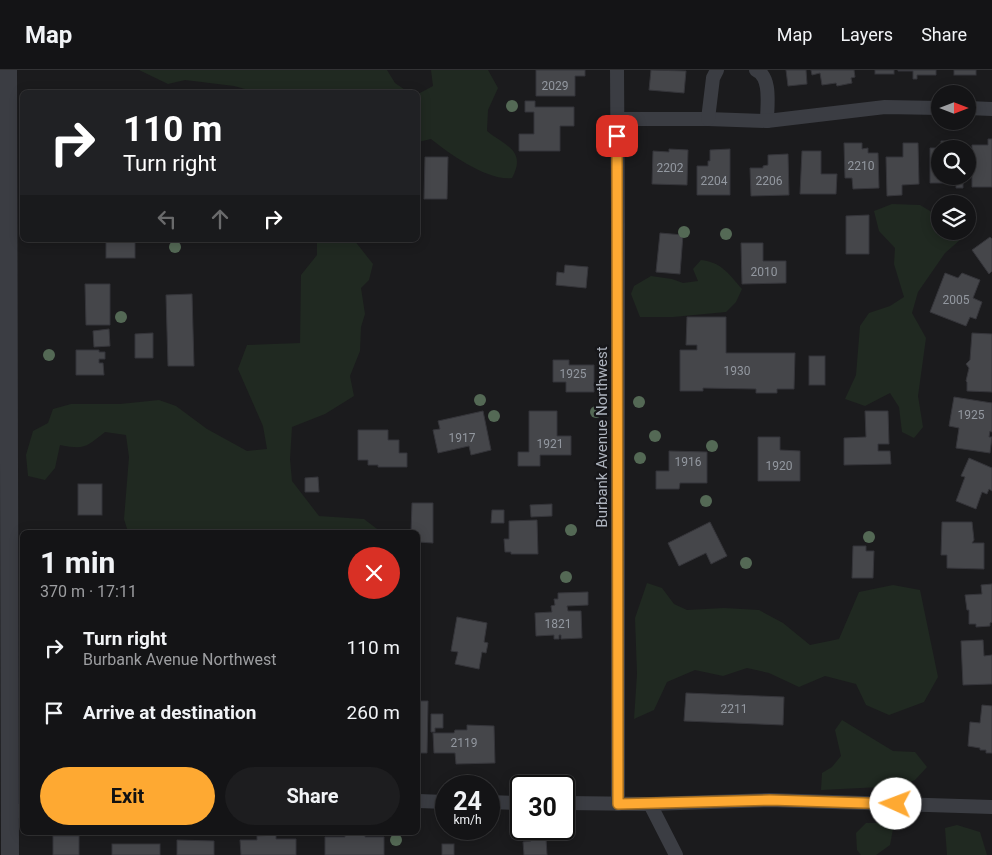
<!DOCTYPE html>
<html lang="en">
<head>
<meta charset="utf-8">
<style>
  :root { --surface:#141416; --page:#1d1d1f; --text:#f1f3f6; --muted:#9d9ea1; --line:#333335; --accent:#fea932 }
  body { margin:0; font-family:Roboto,sans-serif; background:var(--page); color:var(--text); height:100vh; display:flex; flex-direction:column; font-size:19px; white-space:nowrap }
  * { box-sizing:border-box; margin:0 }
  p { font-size:16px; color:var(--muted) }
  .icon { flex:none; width:28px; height:28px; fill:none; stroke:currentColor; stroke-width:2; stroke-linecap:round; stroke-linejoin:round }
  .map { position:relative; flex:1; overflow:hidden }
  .side { position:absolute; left:20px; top:460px; width:400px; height:305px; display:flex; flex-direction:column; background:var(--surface); border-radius:8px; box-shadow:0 2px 12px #0003,0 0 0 1px var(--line) }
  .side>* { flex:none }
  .guide { position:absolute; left:20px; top:20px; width:400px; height:152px; border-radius:8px; box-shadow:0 2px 12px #0003,0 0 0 1px var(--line); background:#202124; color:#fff; overflow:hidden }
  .needle { width:32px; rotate:90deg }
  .fabs { position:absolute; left:931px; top:15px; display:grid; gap:10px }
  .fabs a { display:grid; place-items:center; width:45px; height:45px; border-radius:50%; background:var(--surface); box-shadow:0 2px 12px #0003,0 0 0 1px var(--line); font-size:25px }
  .speed { position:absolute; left:435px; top:705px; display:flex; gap:10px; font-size:25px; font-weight:700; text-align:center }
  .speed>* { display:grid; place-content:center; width:65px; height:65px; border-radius:50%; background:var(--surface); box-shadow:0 2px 12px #0003,0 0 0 1px var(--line); line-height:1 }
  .speed small { font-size:12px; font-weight:400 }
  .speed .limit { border:2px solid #111; border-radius:8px; background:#fff; color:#111 }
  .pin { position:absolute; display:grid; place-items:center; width:42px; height:42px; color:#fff; margin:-21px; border-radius:10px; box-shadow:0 2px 8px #0006 }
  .me { position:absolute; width:55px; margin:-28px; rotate:272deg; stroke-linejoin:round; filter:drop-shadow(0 0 4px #0008) }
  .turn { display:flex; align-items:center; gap:18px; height:105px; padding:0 20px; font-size:22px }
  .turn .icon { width:65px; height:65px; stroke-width:2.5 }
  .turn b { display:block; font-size:35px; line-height:42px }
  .lanes { display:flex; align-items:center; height:48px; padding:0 20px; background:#0003; justify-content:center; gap:25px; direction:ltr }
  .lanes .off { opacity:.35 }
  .round { display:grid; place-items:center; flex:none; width:52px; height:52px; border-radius:26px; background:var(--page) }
  .headline { display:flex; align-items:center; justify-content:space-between; height:85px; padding:0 20px }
  h1 { font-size:30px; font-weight:700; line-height:38px }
  .cta { display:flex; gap:10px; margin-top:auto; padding:10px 20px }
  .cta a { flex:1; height:58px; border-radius:30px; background:var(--accent); color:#111; font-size:20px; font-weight:700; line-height:58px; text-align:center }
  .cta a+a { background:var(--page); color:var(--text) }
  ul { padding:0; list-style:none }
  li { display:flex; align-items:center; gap:15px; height:65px; padding:0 20px }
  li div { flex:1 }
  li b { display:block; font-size:19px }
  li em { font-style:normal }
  header { display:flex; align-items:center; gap:30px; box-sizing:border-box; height:70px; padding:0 25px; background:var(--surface); border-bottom:1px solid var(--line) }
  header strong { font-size:24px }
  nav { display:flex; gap:28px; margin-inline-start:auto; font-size:18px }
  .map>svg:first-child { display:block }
</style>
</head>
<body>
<header>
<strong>Map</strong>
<nav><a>Map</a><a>Layers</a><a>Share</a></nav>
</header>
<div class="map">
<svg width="992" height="785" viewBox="0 0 992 785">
  <rect width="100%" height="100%" fill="#1b1b1d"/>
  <g fill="#202921">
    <path d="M139,0h248l8,13 13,9h-152l-22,-6 -49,-6 -17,4z"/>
    <path d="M431,0h57l10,18 -10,22 -1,21c18,15 40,19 25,47 -25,3 -62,-24 -81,-39l-13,3v-48l15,-8z"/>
    <path d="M892,134l28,1 20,12v14h16l5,8 -16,14 -27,39 -6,21 14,25 -8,58 5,31 -9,11 -12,-6 -3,-25 -9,-14 -25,13 -20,-7 11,-24 4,-49 9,-13 21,-7 14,-9 -10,-33 1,-16 -16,-17 -5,-20z"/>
    <path d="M317,170h37l19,24 -4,16 -8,8 4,26 -4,13 -1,24 -10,25 4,20 -29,18 -33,13 -2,32 2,22 27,35 45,3 17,13h-253l-4,-13 5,-62 -3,-22 -21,-3c-19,15 -20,18 -45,13l-5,23 -10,12 -17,-4 -2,-21 7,-24 15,-8 5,-14 18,-5h49l39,-4 17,6 31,23 40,22 20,-2 -4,-23 -25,-57 9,-24 53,-2 1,-68 16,-20z"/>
    <path d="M701,190c20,2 28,14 41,29l-6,13 -10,10 -53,5h-33l-9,-23 3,-8 17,-10 21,3 11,4 15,-2 -5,-12z"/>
    <path d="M647,513l15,5 12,16 13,6 37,-2 35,2 24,13 27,22 29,-6 20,-47 34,-7 27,5 18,87 -14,25 -35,13 -23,-10 -10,-21 -31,-8 -26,11 -30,-14 -22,-5 -24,8 -28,-6 -28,12 -13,28 -20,9 3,-45 -2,-56z"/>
    <path d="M842,650l51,31 22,1 12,15 -12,13 -14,6 -80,4 1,-17 10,-6 9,-11 -6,-26z"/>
    <path d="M866,753h21l6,6 -3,16 -14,10h-15l-4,-5 -1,-17z"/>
    <path d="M957,755l23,7 7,23h-40l-2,-27z"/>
  </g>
  <g fill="#45464a" stroke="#35353a">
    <path d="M536,0h49v6h-10v20h-39z"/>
    <path d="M651,0l35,1 -2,22 -35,-3z"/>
    <path d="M786,0h20l1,14 -19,2z"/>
    <path d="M811,0h43l1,7 -4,1 1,5 -15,3 -1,-3 -14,2 -2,-12 -8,2z"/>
    <rect x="875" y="0" width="19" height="4"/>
    <path d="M898,0h38v5h-19v4h-4v-8h-15z"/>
    <rect x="954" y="0" width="22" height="5"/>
    <path d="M525,31h10v6h39v19h-14v25h-41v-17h15v-22h-9z"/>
    <path d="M988,69h4v48h-20v-42h16z"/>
    <path d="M941,71h20l-1,8h-20v27h11v7h-21v-35h11z"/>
    <path d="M844,73h18v6l6,-1v5h10l1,35 -26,1 -1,-11h-7z"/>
    <path d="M903,73h15l1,41 -17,1v10l-15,1 -1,-39h17z"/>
    <path d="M669,79l19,1 -1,35 -35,-1 1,-33 16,1z"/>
    <path d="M730,79v46h-33v-29h11v-5h2v-11z"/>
    <path d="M802,81h19v23h16l-1,20h-36z"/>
    <path d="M788,84l1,41 -38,1 -1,-28h13v-2l5,-1v-10z"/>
    <path d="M425,87h23l-1,42h-23z"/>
    <path d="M963,110v8h-7v-7z"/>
    <path d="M869,145v39h-23v-38z"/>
    <path d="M660,163l23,2 -3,39 -24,-2z"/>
    <path d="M990,167l2,2v32l-3,3 -17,-24z"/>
    <rect x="106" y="170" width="29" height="18"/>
    <path d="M741,173h22v18h23v22l-44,1z"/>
    <path d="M565,195l23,2 -2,21 -30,-3 1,-13 7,1z"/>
    <path d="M945,203l13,5 4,-5 18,7 -7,18 9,4 -6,17 -6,-2 -4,9 -36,-14z"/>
    <path d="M85,214h25v41h-24z"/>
    <path d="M192,224l2,72h-26l-2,-71z"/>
    <path d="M687,247h39v36h69l-1,36h-17v4h-21v-4l-53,-1v3h-23v-41h17v-5h-11z"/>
    <path d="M109,259l1,17 -16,1 -1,-16z"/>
    <path d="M153,263v25h-18v-24z"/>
    <path d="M972,263l20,1v58l-25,-1v-9l-1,-1 3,-13 -3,-4 4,-4z"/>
    <path d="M76,280h23v2h6v7h-6v4h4l1,12h-28z"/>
    <rect x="809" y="286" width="16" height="29"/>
    <path d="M553,290h16v5h25v27h-28v-10h-13z"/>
    <path d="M954,327l38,6v29l-2,-1 -1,6h3l-2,16 -34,-5 3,-20 -10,-2z"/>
    <path d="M483,341l8,39 -20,5 -2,-9 -31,7 -5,-23 7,-1 -2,-8z"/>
    <path d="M529,341h28v25h14v19h-31v11h-22v-14h11z"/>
    <path d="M865,341h23l1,33h-11v7h12l1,13 -47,1v-27l22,-1z"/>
    <path d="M358,360h30v10h11v13h8v14h-29v-2h-10v-5h-10z"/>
    <path d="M758,367h22v13l20,1v30h-42z"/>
    <path d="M669,381l38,1v31h-27l-1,6h-23v-18h13z"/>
    <path d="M969,388l23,10v23l-3,-2 -2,5 -5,-2 -6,17 -20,-8 9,-24 -4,-1z"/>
    <path d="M318,407l1,15h-14v-14z"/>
    <rect x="78" y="414" width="24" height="31"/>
    <path d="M412,433h21v40l-15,-1v-10h-7z"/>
    <path d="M552,434v12l-21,1 -1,-12z"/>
    <path d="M492,440h12v13h-13z"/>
    <path d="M537,450l1,34h-27v-2h-6l-1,-13h5v-18z"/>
    <path d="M710,452l17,34 -16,8 -5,-11 -27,13 -11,-23z"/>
    <path d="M942,452h30l2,18 -2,3h12v26l-37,-1v-13h-6z"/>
    <path d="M853,476h13v5h8l-1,27h-21z"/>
    <path d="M992,514v38l-2,1v3l-14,1v-3h-7v-14h-2l-2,-15 17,-1 -1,-9z"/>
    <path d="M588,522v13l-21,1 1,5h13l1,27 -21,1v-4h-2v4h-5v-4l-18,1 -1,-23 17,-1 -1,-6 4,-1 -1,-6h4v-6z"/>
    <path d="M457,547l30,6 -3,19 4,1 -2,10 -4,-1 -3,17 -24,-5 3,-12 -7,-1z"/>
    <path d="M983,570l1,16 8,-1v29l-29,1 -2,-44z"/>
    <path d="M686,623l98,4 -1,28 -99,-4z"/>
    <path d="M418,631h10l-1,52h-9z"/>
    <path d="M982,635l10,1v47h-6v-3h-6v-2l-12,-2 2,-24 10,1z"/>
    <path d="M431,644h12v14h-8v4h-4z"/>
    <path d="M467,655l27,1 1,37 -39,1 -1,-11h-21l-1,-20h21l1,-3h12z"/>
    <path d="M345,763h20v4h19v18h-59v-18h20z"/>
    <path d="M276,765v4h20v16h-55l-1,-15h17v-4z"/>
    <rect x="53" y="766" width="26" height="19"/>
    <path d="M546,768l1,17h-23l-1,-13 8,-1v-2z"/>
    <path d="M177,770l37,1v14h-37z"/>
    <rect x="112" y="774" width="48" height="11"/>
    <rect x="442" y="774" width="12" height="11"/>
  </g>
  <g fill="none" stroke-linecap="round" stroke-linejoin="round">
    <g stroke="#3b3d43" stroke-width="14">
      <path d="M617,0l1,153v581"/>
      <path d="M756,0c16,7 11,36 11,51"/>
      <path d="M968,38l24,1"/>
      <path d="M617,49h91l59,2 118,-14 55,1"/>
      <path d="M708,49l5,-41 4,-8"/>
      <path d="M418,731l28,1"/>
      <path d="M489,732l32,1"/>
      <path d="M564,733l86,1 119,-4 223,7"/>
      <path d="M650,734l26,51"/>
      <path d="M9,741h13"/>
    </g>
    <path stroke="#3b3d43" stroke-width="18" d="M8,0l2,785"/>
  </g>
  <g fill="#546955">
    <circle cx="512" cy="36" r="6"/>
    <circle cx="684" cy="162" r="6"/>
    <circle cx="726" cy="164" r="6"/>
    <circle cx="175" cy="177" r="6"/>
    <circle cx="121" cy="247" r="6"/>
    <circle cx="49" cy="285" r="6"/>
    <circle cx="480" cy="330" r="6"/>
    <circle cx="639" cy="332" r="6"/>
    <circle cx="596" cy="342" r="6"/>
    <circle cx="494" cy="346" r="6"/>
    <circle cx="655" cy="366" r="6"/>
    <circle cx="712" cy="376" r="6"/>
    <circle cx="640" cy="388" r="6"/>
    <circle cx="706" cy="431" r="6"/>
    <circle cx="571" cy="460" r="6"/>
    <circle cx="869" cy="467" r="6"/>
    <circle cx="746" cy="493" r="6"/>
    <circle cx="566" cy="507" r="6"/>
    <circle cx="396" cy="770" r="6"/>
  </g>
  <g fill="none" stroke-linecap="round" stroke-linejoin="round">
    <g stroke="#a56e20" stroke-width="12">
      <path id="route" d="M617,66l1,668 152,-4 126,4"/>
    </g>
    <use href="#route" stroke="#fea932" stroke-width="9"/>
  </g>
  <g text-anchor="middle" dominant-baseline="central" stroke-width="4.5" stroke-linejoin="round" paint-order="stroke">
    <g font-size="12" fill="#9398a0">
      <text x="555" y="16">2029</text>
      <text x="861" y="96">2210</text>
      <text x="670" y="98">2202</text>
      <text x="714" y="111">2204</text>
      <text x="769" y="111">2206</text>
      <text x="764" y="202">2010</text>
      <text x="956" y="230">2005</text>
      <text x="737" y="301">1930</text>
      <text x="573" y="304">1925</text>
      <text x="971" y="345">1925</text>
      <text x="462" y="368">1917</text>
      <text x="550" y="374">1921</text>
      <text x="688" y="392">1916</text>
      <text x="779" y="396">1920</text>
      <text x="558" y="554">1821</text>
      <text x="734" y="639">2211</text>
      <text x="464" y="673">2119</text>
    </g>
    <g font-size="15" fill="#adb3bd" stroke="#161619">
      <text transform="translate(602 367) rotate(-90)">Burbank Avenue Northwest</text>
    </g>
  </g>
</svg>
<div class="fabs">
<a><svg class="needle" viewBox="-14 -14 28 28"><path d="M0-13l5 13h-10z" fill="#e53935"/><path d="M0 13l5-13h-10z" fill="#9d9ea1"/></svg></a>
<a><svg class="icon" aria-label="search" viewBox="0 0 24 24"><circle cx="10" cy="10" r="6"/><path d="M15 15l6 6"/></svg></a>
<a><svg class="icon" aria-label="layers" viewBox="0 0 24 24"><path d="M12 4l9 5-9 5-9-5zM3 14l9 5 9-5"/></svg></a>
</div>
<div class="speed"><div>24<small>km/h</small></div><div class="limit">30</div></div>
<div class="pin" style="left:617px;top:66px;background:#d93025"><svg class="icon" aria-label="arrive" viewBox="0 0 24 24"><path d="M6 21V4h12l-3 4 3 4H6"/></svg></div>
<svg class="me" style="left:896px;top:734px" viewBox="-20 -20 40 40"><circle r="19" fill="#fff"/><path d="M0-13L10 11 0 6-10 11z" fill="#fea932"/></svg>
<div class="guide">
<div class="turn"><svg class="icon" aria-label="right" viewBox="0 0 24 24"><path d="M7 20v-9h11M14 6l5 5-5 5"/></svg><div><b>110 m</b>Turn right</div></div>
<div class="lanes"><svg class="icon off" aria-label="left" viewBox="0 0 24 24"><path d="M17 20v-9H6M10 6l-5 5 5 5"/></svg><svg class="icon off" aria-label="ahead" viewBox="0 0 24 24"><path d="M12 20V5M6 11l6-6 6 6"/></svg><svg class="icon" aria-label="right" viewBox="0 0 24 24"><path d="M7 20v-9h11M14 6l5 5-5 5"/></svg></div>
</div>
<section class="side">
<div class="headline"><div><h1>1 min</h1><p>370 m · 17:11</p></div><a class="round" style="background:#d93025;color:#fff"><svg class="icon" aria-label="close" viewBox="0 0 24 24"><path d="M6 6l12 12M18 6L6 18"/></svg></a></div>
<ul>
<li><svg class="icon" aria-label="right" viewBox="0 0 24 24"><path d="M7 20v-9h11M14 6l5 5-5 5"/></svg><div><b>Turn right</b><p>Burbank Avenue Northwest</p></div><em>110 m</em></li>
<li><svg class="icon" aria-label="arrive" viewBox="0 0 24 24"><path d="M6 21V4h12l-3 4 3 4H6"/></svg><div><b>Arrive at destination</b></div><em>260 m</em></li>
</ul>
<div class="cta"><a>Exit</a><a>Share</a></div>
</section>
</div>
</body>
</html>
